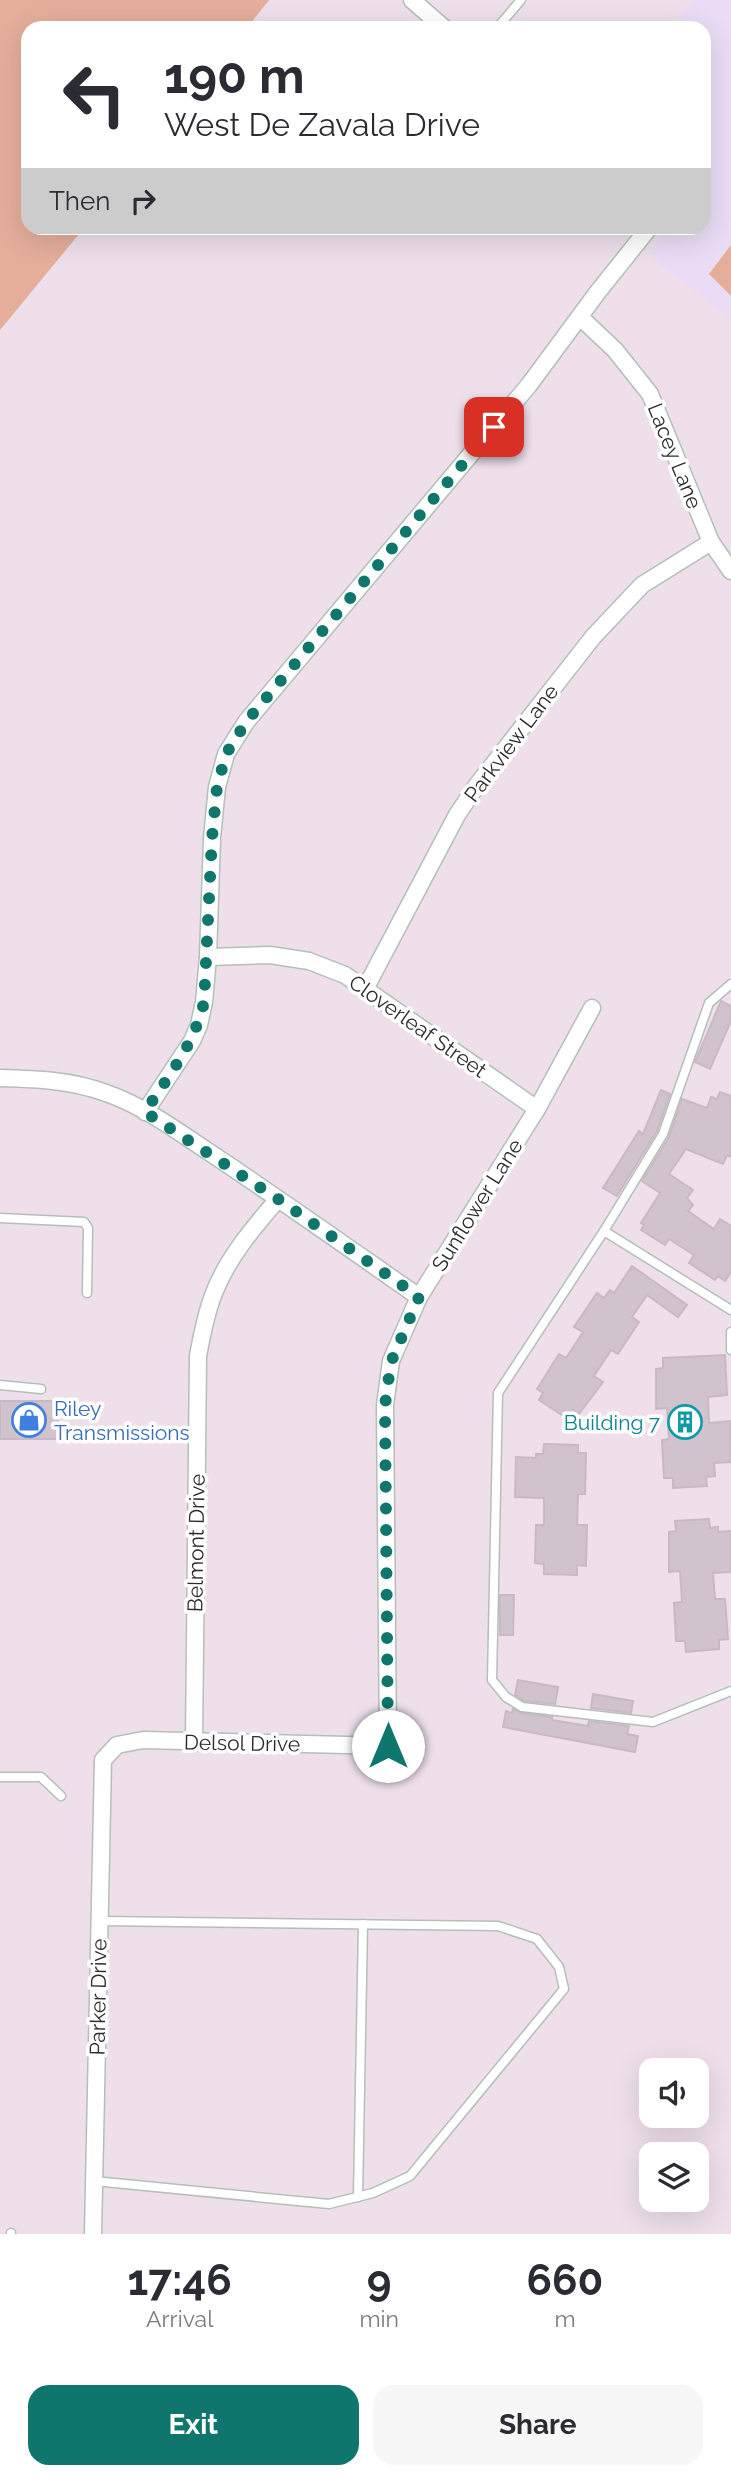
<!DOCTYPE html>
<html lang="en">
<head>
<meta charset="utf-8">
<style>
  :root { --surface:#fff; --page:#f7f7f7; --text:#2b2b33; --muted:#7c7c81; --accent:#0f766e }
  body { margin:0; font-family:Raleway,sans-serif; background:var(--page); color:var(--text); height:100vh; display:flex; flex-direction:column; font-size:26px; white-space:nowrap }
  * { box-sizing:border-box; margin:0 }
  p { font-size:23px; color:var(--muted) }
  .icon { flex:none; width:38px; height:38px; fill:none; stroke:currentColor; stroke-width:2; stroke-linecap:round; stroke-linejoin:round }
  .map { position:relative; height:2234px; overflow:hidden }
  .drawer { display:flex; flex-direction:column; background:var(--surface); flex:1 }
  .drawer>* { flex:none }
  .guide { position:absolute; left:21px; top:21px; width:690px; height:214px; border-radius:21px; box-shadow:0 7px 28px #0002; background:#fff; color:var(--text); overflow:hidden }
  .buttons { position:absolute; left:639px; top:2058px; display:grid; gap:14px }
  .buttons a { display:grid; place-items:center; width:70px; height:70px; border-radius:14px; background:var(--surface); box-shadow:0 7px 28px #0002; font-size:35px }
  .pin { position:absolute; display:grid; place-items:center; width:60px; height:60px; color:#fff; margin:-30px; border-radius:14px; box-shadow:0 4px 10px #0006 }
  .me { position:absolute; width:77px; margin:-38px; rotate:0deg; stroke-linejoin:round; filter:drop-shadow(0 0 5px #0008) }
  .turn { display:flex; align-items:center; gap:24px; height:147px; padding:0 28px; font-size:32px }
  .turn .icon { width:91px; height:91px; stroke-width:2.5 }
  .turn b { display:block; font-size:49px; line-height:60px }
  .then { display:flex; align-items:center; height:66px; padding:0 28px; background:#0003; gap:14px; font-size:26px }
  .eta { display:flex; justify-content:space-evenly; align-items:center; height:119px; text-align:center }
  .eta b { font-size:42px; font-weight:700; line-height:49px }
  .cta { display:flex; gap:14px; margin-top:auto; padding:14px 28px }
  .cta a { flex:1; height:80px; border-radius:21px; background:var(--accent); color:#fff; font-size:28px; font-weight:700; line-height:80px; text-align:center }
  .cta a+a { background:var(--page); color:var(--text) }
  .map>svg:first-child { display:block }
</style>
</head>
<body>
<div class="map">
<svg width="731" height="2234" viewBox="0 0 731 2234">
  <rect width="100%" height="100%" fill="#eedfeb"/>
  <path fill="#eadcf4" d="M694,0h37v319l-83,-65 20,-26h36v-200h-33z"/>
  <g fill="#e4ae9b">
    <path d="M0,0h269l-22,28h-219v200h56l-84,102z"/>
    <path d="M731,245v51l-22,-22z"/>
  </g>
  <g fill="#d0c3ce" stroke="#cab8c5" stroke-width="2">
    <path d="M721,1001l10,5v15l-21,48 -15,-7z"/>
    <path d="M661,1090l9,4 -13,37 -40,65 -14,-8 36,-57 4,3z"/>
    <path d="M720,1092l11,4v61l-4,-2 -4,9 -37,-15 -17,25 24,16 -6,8 6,7 -5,6 26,18 6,-10 11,7v46l-6,9 -7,-5 -3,4 -26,-17 5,-8 -25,-16 -4,6 -24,-15 3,-5 -3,-2 19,-30 -18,-12 27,-44 13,-38 25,9 4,-11 6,2z"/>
    <path d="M632,1266l55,39 -9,12 -31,-22 -15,22 7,5 -21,32 -7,-4 -17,26 9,6 -24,32 -6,-4 -5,9 -29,-19 4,-7 -6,-4 22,-35 7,4 17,-26 -9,-5 23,-34 7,5 6,-8 4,3z"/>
    <path d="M725,1355l2,40 -19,2 1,26 21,-2 1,41 -17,1 1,13 -9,1 1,9 -34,2v-10h-9l-2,-38 7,-1 -2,-31 -11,1v-40l7,-1v-10z"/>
    <rect x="0" y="1401" width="58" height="38"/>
    <path d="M544,1444l34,1v8h8l-1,41h-7l-1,31h10l-1,41 -9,-1v10l-33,-1v-10l-9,-1 1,-38h8v-27l-29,-1 1,-40 20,1v-4h7z"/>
    <path d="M709,1519l1,9 8,-1v5l13,-1v41l-18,1 2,26h10l3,40 -9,1v9l-33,3 -1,-11h-9l-2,-38 8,-1 -2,-31 -11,1v-40l7,-1 -1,-10z"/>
    <path d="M500,1595h14l-1,40h-13z"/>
    <path d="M518,1680l40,7 -3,17 -31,-3 -9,-6z"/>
    <path d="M593,1694l40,7 -2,12 -40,-5z"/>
    <path d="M513,1709l8,4 31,4v3l36,6 1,-5 40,5 -2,8 11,2 -3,16 -132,-25 3,-16 6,2z"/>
  </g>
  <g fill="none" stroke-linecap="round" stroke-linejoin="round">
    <g stroke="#b2c0b8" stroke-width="11">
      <g id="service">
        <path d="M497,28l24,-28"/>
        <path d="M731,984l-22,19 -46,131 -59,97 -106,162 -6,287 14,17 16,10 131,15 78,-31"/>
        <path d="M0,1218l84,4 4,6 -1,65"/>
        <path d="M604,1231l127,79"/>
        <path d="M731,1332v18"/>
        <path d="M0,1385l41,4"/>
        <path d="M0,1777h41l20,19"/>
        <path d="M94,2181l235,23 44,-11 37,-17 154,-187 -5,-22 -22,-28 -39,-13 -398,-5"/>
        <path d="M358,2197l5,-273"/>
        <path d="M11,2233v1"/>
      </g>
    </g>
    <g stroke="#b2c0b8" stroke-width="19">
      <g id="minor">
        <path d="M412,0l32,28"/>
        <path d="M580,317l35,33 35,44 61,148 20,29"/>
        <path d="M208,957l62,-2 39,6 36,14 192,134"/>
        <path d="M365,989l92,-174 20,-30 116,-148 49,-52 69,-43"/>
        <path d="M0,1078c36,1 71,2 106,15 41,14 78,43 115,67 67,45 132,91 198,137"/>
        <path d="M145,1112l47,-71 7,-16 5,-23 4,-45 4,-119 5,-51 9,-33 20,-32 283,-337 68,-92 52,-65"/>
        <path d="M194,1742l4,-386c4,-22 8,-43 16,-63 14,-36 40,-66 64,-94"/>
        <path d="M93,2234l10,-474 14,-15 26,-5 245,6 -3,-341 6,-44 28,-64 118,-188 55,-101"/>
      </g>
    </g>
    <use href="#service" stroke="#fff" stroke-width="8"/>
    <use href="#minor" stroke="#fff" stroke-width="16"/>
  </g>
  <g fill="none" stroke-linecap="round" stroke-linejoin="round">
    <path stroke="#0f766e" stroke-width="12" stroke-dasharray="0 21.6" d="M388,1746l-3,-341 6,-43 28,-65 -141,-98 -133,-87c24,-37 49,-67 59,-110l8,-164 5,-51 9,-33 20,-32 248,-295"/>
  </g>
  <defs>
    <g id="shop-ring" transform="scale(1.75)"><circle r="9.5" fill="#fff" stroke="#3f7fe0" stroke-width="1.5"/><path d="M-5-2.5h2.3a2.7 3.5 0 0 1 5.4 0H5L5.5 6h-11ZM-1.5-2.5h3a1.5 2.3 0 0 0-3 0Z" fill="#3f7fe0"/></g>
    <g id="building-ring" transform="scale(1.75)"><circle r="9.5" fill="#fff" stroke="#0f9aa8" stroke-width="1.5"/><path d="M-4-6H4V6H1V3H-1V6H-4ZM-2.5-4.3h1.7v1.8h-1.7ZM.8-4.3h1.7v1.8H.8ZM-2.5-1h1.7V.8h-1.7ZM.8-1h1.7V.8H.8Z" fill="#0f9aa8"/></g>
  </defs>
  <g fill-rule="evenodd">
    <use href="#shop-ring" x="29" y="1420"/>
    <use href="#building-ring" x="685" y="1422"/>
  </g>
  <g text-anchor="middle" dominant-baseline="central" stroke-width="7" stroke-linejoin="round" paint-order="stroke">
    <g font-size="21" fill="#2c2c2c" stroke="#fff">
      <text transform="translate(675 456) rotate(68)">Lacey Lane</text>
      <text transform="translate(511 743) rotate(-53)">Parkview Lane</text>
      <text transform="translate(418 1026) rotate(35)">Cloverleaf Street</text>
      <text transform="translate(477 1205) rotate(-58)">Sunflower Lane</text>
      <text transform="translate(196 1543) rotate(-89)">Belmont Drive</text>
      <text transform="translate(242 1743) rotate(1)">Delsol Drive</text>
      <text transform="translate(98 1997) rotate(-89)">Parker Drive</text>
    </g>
    <g font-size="21" fill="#366cbe" stroke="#fff" text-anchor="start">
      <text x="54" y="1408">Riley<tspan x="54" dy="24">Transmissions</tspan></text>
    </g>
    <g font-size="21" fill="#0d838f" stroke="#fff" text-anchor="end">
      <text x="660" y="1422">Building 7</text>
    </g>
  </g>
</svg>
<div class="buttons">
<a><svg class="icon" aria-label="sound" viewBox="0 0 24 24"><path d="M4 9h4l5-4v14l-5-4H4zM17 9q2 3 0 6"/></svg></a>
<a><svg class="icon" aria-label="layers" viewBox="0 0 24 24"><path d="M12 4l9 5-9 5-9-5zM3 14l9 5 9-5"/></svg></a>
</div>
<div class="pin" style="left:494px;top:427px;background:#d93025"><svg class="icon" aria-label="arrive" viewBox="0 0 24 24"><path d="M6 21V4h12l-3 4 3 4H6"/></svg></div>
<svg class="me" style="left:388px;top:1746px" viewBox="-20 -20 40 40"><circle r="19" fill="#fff"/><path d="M0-13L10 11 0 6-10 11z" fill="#0f766e"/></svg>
<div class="guide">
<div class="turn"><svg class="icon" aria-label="left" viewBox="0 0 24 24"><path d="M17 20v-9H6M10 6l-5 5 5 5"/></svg><div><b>190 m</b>West De Zavala Drive</div></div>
<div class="then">Then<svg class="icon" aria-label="right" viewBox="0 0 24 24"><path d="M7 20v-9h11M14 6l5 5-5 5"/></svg></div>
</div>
</div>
<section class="drawer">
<div class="eta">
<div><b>17:46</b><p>Arrival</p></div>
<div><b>9</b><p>min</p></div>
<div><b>660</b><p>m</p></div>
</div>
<div class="cta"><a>Exit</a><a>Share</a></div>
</section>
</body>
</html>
